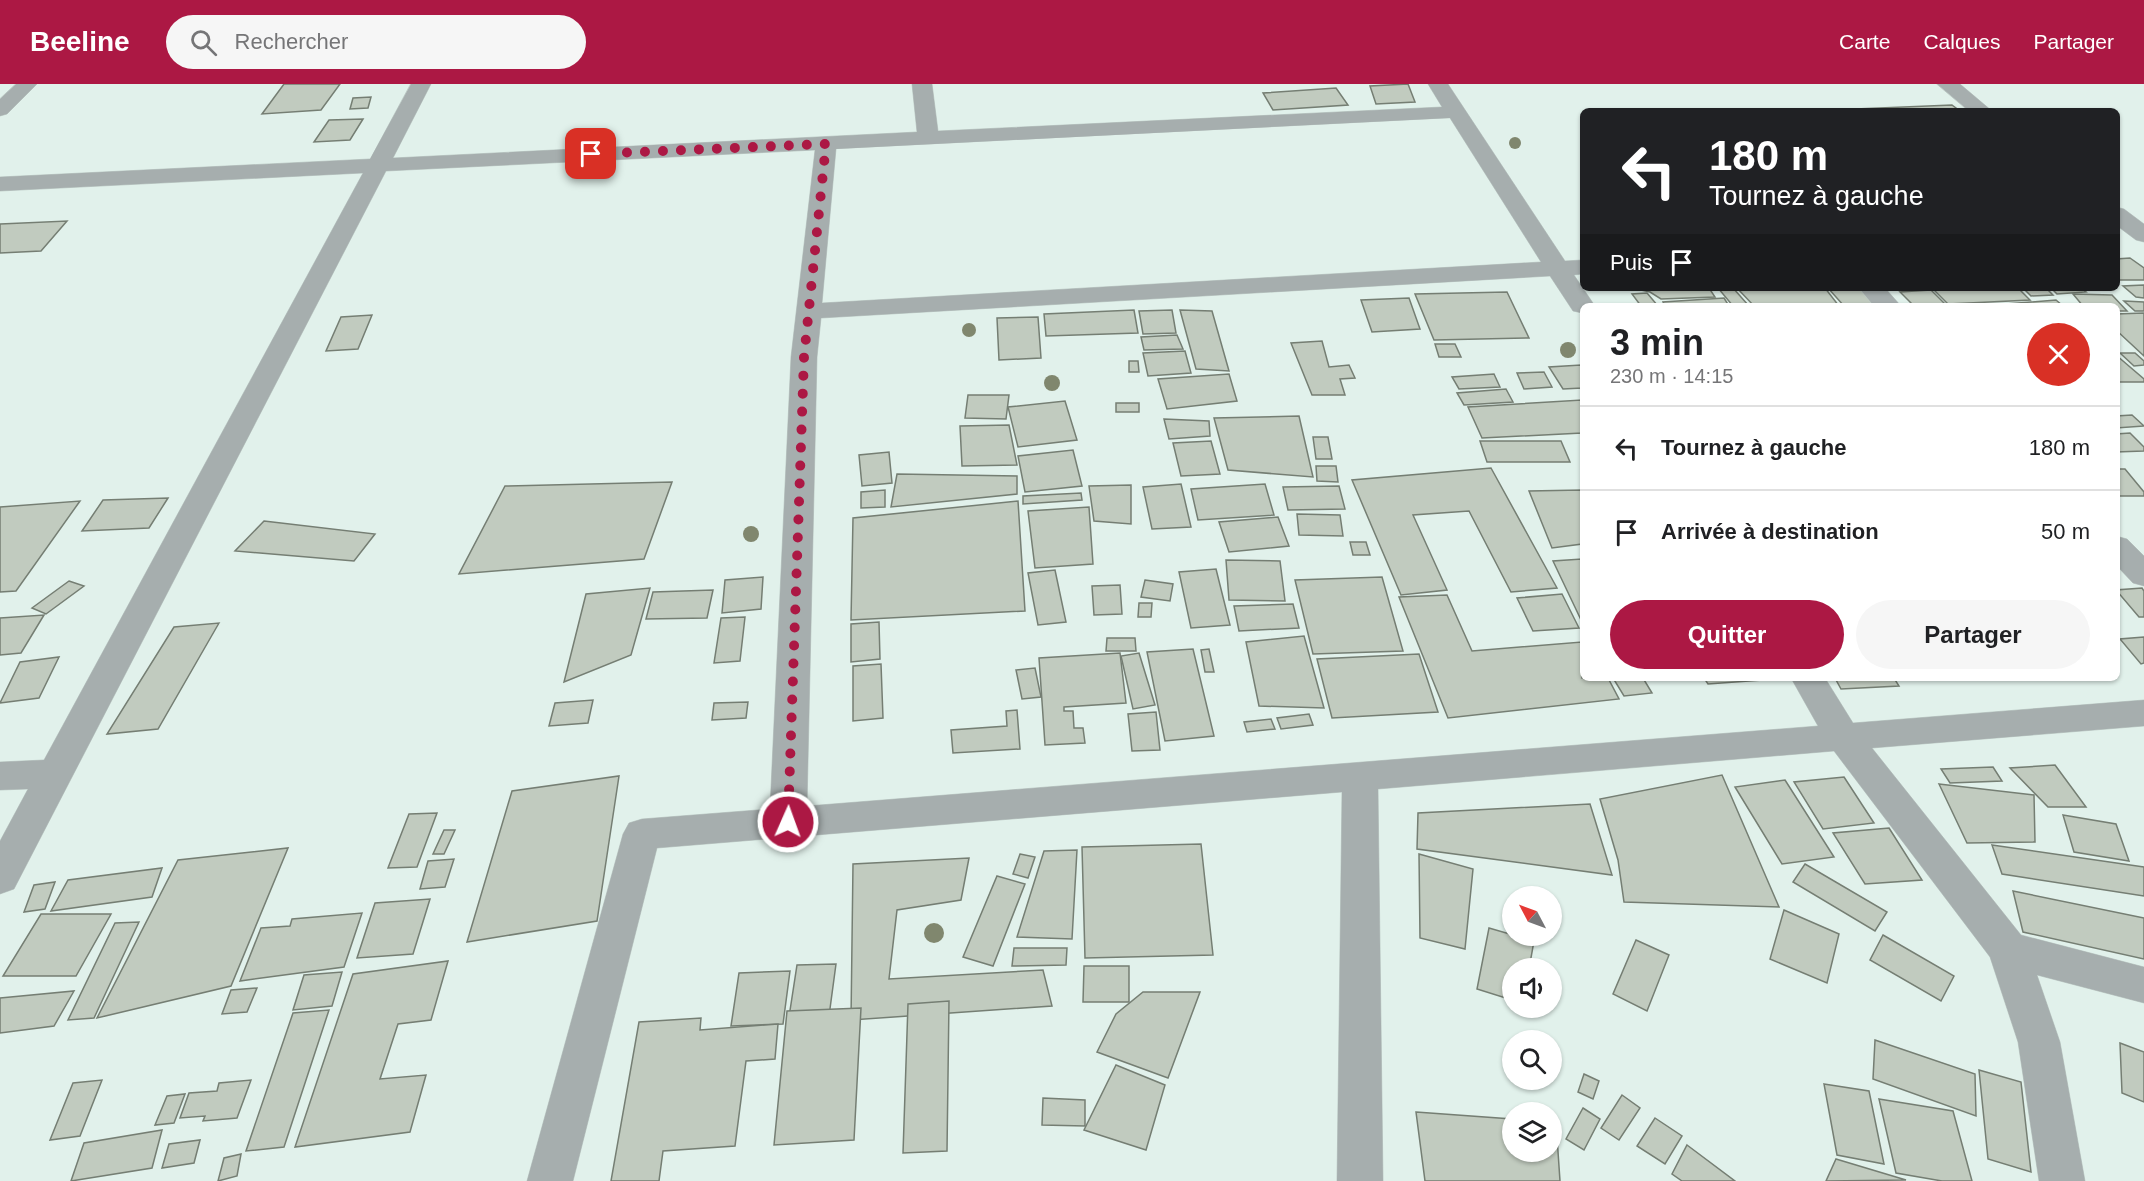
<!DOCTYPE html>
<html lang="fr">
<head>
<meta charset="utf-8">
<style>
  :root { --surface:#fff; --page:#f6f6f6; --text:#202124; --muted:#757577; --line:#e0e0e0; --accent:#ac1844 }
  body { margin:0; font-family:Arial,sans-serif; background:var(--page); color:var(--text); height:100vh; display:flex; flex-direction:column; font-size:22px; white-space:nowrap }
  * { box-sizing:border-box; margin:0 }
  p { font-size:20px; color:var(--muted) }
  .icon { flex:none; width:33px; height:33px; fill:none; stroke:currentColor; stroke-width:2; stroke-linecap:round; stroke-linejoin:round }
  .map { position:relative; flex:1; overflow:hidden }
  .side { position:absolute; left:1580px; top:219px; width:540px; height:378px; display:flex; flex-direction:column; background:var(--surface); border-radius:9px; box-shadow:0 2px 4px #0004 }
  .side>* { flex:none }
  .top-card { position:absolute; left:1580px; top:24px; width:540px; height:183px; border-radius:9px; box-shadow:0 2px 4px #0004; background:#202124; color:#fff; overflow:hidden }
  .needle { width:39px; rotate:311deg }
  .fabs { position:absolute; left:1502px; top:802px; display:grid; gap:12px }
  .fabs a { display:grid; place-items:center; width:60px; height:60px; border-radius:50%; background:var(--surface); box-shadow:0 2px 4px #0004; font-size:30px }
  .pin { position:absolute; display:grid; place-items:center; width:51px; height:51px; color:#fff; margin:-26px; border-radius:12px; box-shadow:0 3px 9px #0006 }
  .me { position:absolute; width:66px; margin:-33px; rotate:2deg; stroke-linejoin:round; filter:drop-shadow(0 0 4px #0008) }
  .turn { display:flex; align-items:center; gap:21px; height:126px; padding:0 30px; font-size:27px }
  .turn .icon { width:78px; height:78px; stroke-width:2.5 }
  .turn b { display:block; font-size:42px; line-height:51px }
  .then { display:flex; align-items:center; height:57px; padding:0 30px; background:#0003; gap:12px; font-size:22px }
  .round { display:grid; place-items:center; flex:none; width:63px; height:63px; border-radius:32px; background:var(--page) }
  .head { display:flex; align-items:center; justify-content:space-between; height:102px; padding:0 30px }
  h1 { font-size:36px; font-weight:700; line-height:45px }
  .button { display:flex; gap:12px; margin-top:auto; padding:12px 30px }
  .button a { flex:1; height:69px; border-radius:36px; background:var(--accent); color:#fff; font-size:24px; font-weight:700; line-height:69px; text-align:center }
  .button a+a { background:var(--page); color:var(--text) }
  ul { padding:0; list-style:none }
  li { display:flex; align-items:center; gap:18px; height:84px; padding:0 30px; border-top:2px solid var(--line) }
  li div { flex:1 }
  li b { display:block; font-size:22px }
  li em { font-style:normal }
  header { display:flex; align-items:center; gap:36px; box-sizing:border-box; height:84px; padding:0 30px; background:var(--accent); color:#fff }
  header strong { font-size:28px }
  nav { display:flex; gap:33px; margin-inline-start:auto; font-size:21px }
  .search { width:420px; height:54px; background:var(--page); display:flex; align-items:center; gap:15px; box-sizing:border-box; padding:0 21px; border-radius:33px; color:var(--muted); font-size:22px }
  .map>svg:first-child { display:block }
</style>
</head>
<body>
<header>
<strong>Beeline</strong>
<div class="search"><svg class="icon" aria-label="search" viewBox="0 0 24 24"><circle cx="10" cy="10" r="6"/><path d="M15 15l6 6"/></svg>Rechercher</div>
<nav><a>Carte</a><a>Calques</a><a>Partager</a></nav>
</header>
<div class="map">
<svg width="2144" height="1097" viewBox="0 0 2144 1097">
  <rect width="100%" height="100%" fill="#e1f1eb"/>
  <g fill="#c1cbbf" stroke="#757e73" stroke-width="1.5">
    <path d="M284,0h56l-19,26 -59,4z"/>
    <path d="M1408,0l7,18 -39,2 -6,-18z"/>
    <path d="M1336,4l12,17 -75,5 -10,-17z"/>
    <path d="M371,13l-3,11 -18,1 3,-11z"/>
    <path d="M1952,21l8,6 -129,-1z"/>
    <path d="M363,35l-13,21 -36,2 15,-22z"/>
    <path d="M67,137l-26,30 -41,2v-29z"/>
    <path d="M2130,174l14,10v12h-28v-21z"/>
    <path d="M2144,201v13l-8,-1 -13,-11z"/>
    <path d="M1632,204h77l6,9 -54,2 -11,-7z"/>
    <path d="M1718,204h15l16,18h-16z"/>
    <path d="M1737,204h88l14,18h-85z"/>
    <path d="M1828,204h33l16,18h-33z"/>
    <path d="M1932,204h86l12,12 -82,4z"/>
    <path d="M2023,204h23l7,7 -22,1z"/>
    <path d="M2051,204h30l5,4 -29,2z"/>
    <path d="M1931,206l16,16h-33l-14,-14z"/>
    <path d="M1507,208l22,46 -95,2 -19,-46z"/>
    <path d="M1647,209l11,13h-17l-9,-12z"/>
    <path d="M2073,210l39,1 15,16h-11v-5h-33z"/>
    <path d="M1409,214l11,31 -48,3 -11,-32z"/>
    <path d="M1724,214l5,8h-64l-2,-4z"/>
    <path d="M2056,216l7,6h-83z"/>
    <path d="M2124,217l20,1v9h-9z"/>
    <path d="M1134,226l4,23 -92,3 -2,-22z"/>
    <path d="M1172,226l4,23 -33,1 -4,-23z"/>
    <path d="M1180,226l32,1 17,60 -33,-2z"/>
    <path d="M2144,229v43l-28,-26v-16z"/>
    <path d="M372,231l-14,34 -32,2 15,-34z"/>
    <path d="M1038,233l3,41 -42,2 -2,-42z"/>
    <path d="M1177,251l6,14 -39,1 -3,-13z"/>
    <path d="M1322,257l7,26 20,-2 6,13 -15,1 5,16h-33l-21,-52z"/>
    <path d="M1435,260h20l6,13h-22z"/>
    <path d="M1185,267l6,22 -43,3 -5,-23z"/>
    <path d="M2120,269h15l9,8v4l-10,1z"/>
    <path d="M2116,271l28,24v3h-28z"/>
    <path d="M1129,277h9l1,11h-10z"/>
    <path d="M1581,281l1,23 -19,1 -14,-22z"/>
    <path d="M1544,288l8,15 -28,2 -7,-16z"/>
    <path d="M1229,290l8,27 -70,8 -9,-30z"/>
    <path d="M1494,290l6,13 -41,2 -7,-12z"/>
    <path d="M1506,305l7,13 -49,3 -7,-12z"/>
    <path d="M968,311h41l-3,24 -41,-1z"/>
    <path d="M1582,316v33l-100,5 -14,-31z"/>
    <path d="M1065,317l12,39 -59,7 -10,-40z"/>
    <rect x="1116" y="319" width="23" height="9"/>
    <path d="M2132,331l12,11 -28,2v-12z"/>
    <path d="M1299,332l14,61 -85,-7 -14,-52z"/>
    <path d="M1164,335l45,2 1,15 -41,3z"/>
    <path d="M1009,341l8,40 -55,1 -2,-40z"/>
    <path d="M2130,349l14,14v4l-28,1v-18z"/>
    <path d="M1313,353h15l4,22h-16z"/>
    <path d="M1211,357l9,33 -39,2 -8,-33z"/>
    <path d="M1480,357h81l9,21h-83z"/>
    <path d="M1073,366l9,36 -57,6 -7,-36z"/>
    <path d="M889,368l3,31 -30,3 -3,-31z"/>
    <path d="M1316,382h20l2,16 -21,-1z"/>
    <path d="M1491,384l66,120 -46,4 -42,-81 -56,4 34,75 -46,5 -49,-115z"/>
    <path d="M2116,385h9l19,23v4h-28z"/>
    <path d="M897,390l120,2v18l-126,13z"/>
    <path d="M672,398l-28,77 -185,15 46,-88z"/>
    <path d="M1181,400l10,43 -39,2 -9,-42z"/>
    <path d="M1265,400l9,31 -76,5 -7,-31z"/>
    <path d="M1131,401v39l-37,-3 -5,-35z"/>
    <path d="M1339,402l6,23 -57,1 -5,-23z"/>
    <path d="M885,406v17l-24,1v-16z"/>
    <path d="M1582,406v54l-30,4 -23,-57z"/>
    <path d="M1081,409l1,7 -59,4v-8z"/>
    <path d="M168,414l-19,30 -67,3 21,-31z"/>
    <path d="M80,417l-64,90 -16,1v-85z"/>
    <path d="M1018,417l7,110 -174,9 2,-102z"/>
    <path d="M1089,423l4,57 -58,4 -7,-57z"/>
    <path d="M1297,430l43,1 3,21 -44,-1z"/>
    <path d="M1278,433l11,29 -60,6 -10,-30z"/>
    <path d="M264,437l111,13 -21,27 -119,-10z"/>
    <path d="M1350,458h16l4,13h-17z"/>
    <path d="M1582,475v63l-29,-61z"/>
    <path d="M1226,476l54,1 5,40 -56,-1z"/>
    <path d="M1216,485l14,56 -39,3 -12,-56z"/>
    <path d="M1055,486l11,52 -28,3 -10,-52z"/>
    <path d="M763,493l-2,32 -39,4 3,-33z"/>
    <path d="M1382,493l21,74 -90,3 -18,-74z"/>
    <path d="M1145,496l28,4 -3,17 -29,-4z"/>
    <path d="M69,497l15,5 -38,28 -14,-6z"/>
    <path d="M1120,501l2,29 -28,1 -2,-29z"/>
    <path d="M650,504l-19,67 -67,27 22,-88z"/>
    <path d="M2142,504l2,3v26h-5l-23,-27z"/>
    <path d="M713,506l-6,28 -61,1 7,-27z"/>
    <path d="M1562,510l17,34 -46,3 -16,-33z"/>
    <path d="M1447,511l25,56 110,-9v36h26l11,21 -171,19 -49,-121z"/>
    <path d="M1139,519h13l-1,14h-13z"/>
    <path d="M1293,520l6,24 -60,3 -5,-25z"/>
    <path d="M44,531l-23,38 -21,2v-37z"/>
    <path d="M745,533l-5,44 -26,2 7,-45z"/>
    <path d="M879,538l1,37 -29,3v-38z"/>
    <path d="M219,539l-61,106 -51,5 67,-107z"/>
    <path d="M1304,552l20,72 -65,-2 -13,-64z"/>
    <path d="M2144,553v26l-3,1 -21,-25z"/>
    <path d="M1107,554h28l1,13h-30z"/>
    <path d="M1193,565l21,87 -49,5 -18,-89z"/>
    <path d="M1209,565l5,23h-9l-4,-22z"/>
    <path d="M1120,569l6,50 -62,4v4h9l1,17h9l2,15 -40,2 -6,-87z"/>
    <path d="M1139,569l16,52 -22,4 -12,-53z"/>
    <path d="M1419,570l19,58 -106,6 -15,-59z"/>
    <path d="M59,573l-20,41 -39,5 20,-41z"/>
    <path d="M881,580l2,54 -30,3v-55z"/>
    <path d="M1035,584l6,29 -19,2 -6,-29z"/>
    <path d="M1613,594h30l9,15 -28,3z"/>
    <path d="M1704,594h70l1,1 -67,5z"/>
    <path d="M1835,594h59l5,8 -58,3z"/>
    <path d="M593,616l-5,23 -39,3 6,-23z"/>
    <path d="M748,618l-2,16 -34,2 2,-17z"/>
    <path d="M1017,626l3,39 -67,4 -2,-23 56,-4 -1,-15z"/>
    <path d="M1156,628l4,38 -28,1 -4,-37z"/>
    <path d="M1309,630l4,11 -32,4 -4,-11z"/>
    <path d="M1271,635l4,10 -28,3 -3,-10z"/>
    <path d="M2055,681l31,42h-38l-38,-39z"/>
    <path d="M1993,683l9,14 -52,2 -9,-14z"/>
    <path d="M1722,691l57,132 -155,-5 -6,-42 -18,-61z"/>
    <path d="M619,692l-22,145 -130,21 45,-151z"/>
    <path d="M1844,693l30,46 -51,6 -29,-47z"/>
    <path d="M1785,696l49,77 -52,7 -47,-77z"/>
    <path d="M1939,700l95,11 1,47 -68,1z"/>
    <path d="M1590,720l22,71 -195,-26 1,-36z"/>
    <path d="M437,729l-20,54 -29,1 21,-54z"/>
    <path d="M2063,731l53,9 13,37 -55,-9z"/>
    <path d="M1889,744l33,52 -57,4 -32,-51z"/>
    <path d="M444,746h11l-11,24h-11z"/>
    <path d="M1201,760l12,111 -128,3 -3,-111z"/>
    <path d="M1992,761l152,22v29l-142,-22z"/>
    <path d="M288,764l-57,138 -134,32 81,-158z"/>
    <path d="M1077,766l-5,89 -55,-2 27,-86z"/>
    <path d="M1020,770l15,3 -7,21 -15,-4z"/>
    <path d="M1419,770l54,15 -8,80 -45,-11z"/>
    <path d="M969,774l-8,42 -64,10 -8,69 154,-9 9,36 -201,14 2,-156z"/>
    <path d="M454,775l-9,28 -25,2 8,-28z"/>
    <path d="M1805,780l82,48 -12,19 -82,-49z"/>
    <path d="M162,784l-10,29 -101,14 17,-31z"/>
    <path d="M997,792l28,8 -32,82 -30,-9z"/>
    <path d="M55,798l-10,27 -21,3 10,-27z"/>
    <path d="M2013,807l131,27v41l-121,-27z"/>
    <path d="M430,815l-17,55 -56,4 18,-55z"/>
    <path d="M1784,826l55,24 -12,49 -57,-24z"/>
    <path d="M362,829l-18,54 -104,14 21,-53 29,-2 2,-7z"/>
    <path d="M41,830h70l-35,62h-73z"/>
    <path d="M139,838l-45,96 -26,2 47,-97z"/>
    <path d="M1489,844l45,13 -5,28h-17v31l-35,-11z"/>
    <path d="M1883,851l71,41 -13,25 -71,-41z"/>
    <path d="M1636,856l33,15 -22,56 -34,-17z"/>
    <path d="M1014,864h53l-1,17 -54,1z"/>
    <path d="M448,877l-17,59 -33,4 -18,55 46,-4 -16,57 -115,15 58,-173z"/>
    <path d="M836,880l-7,52 -40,1 8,-52z"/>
    <path d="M1084,882h45v36h-46z"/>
    <path d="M790,887l-7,53 -52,2 8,-53z"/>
    <path d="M342,888l-10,34 -39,4 11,-35z"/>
    <path d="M257,904l-10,24 -25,2 9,-24z"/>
    <path d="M74,907l-20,35 -54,7v-35z"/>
    <path d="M1143,908h57l-32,86 -71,-26 19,-38z"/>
    <path d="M949,917l-2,150 -44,2 5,-149z"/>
    <path d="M861,924l-7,132 -80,5 13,-134z"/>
    <path d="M329,926l-45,137 -38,4 47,-138z"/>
    <path d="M701,934l-1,12 78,-6 -3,35 -29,2 -11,85 -72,5 -4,30h-48l28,-159z"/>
    <path d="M1875,956l100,34 1,42 -103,-37z"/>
    <path d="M2120,959l24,9v50l-22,-9z"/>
    <path d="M1116,981l49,20 -19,65 -62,-20z"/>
    <path d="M1979,986l42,12 10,90 -43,-13z"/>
    <path d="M1584,990l15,7 -6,18 -15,-7z"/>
    <path d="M102,996l-22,56 -30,4 23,-57z"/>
    <path d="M251,996l-14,38 -34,3 2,-5 -25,2 9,-25 28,-2 2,-8z"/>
    <path d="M1824,1000l45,7 15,73 -47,-9z"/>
    <path d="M185,1010l-11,29 -19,2 12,-29z"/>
    <path d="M1622,1011l18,13 -21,32 -18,-12z"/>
    <path d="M1043,1014l42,2v26l-43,-1z"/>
    <path d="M1879,1015l74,12 19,70h-30l-46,-8z"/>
    <path d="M1583,1024l17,11 -16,31 -18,-11z"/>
    <path d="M1416,1028l96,7v33h39v-30h5l4,59h-135z"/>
    <path d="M1655,1034l27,18 -17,28 -28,-18z"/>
    <path d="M162,1046l-10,38 -81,13 13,-38z"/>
    <path d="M200,1056l-6,23 -32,5 7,-24z"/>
    <path d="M1687,1061l48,36h-53l-10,-7z"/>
    <path d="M241,1070l-4,22 -19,5 6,-23z"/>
    <path d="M1836,1075l70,21 -80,1z"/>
  </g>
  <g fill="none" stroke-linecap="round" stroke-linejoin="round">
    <g stroke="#c0cec9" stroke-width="1">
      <g id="minor">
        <path d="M16,0h21l-30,30 -7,2v-17z"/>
        <path d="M411,0h20l-38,74 524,-26 -5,-48h20l6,47 504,-24 -14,-23h20l117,177 17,-1v14l-8,1 21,31h-13v7l-9,-2 -23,-35 -729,42 -4,39 -10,449 1011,-80 -27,-48h34l28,45 291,-23v26l-272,22 149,187 123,32v36l-107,-28 23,67 25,139h-46l-21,-139 -28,-85 -156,-206 -456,38 5,392h-46l5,-389 -685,56 -84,333h-46l96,-347 6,-11 13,-4 128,-10 21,-452 24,-207 -429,21 -372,718 -14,5v-53l28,-52 -28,1v-28l44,-2 319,-587 -363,18v-14l370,-18zM1450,34l91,144 -719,41 14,-154z"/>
        <path d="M1937,0h23l32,27h-23z"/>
        <path d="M2116,123l8,2 20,15v18l-8,-2 -20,-15z"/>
        <path d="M1859,204h26l16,18h-27z"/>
        <path d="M2116,452l11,3 17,17v30l-11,-3 -17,-18z"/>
      </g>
    </g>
    <use href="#minor" fill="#a6aeae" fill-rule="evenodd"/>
  </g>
  <g fill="#80876e">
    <circle cx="1515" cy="59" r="6"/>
    <circle cx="969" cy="246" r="7"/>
    <circle cx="1568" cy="266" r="8"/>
    <circle cx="1052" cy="299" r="8"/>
    <circle cx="751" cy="450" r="8"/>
    <circle cx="934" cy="849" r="10"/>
  </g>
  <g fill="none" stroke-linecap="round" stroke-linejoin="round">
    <path stroke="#ac1844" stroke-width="10" stroke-dasharray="0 18" d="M591,70l235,-10 -22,213 -16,465"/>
  </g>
</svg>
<div class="fabs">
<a><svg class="needle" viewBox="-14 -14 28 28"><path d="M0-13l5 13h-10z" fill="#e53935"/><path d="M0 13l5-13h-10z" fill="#757577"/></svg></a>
<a><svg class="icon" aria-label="sound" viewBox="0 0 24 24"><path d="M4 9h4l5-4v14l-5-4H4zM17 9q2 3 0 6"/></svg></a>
<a><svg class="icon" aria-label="search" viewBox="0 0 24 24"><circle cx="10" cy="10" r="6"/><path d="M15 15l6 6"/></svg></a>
<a><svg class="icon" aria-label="layers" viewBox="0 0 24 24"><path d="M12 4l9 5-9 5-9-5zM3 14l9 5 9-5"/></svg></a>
</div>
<div class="pin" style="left:591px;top:70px;background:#d93025"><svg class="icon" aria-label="arrive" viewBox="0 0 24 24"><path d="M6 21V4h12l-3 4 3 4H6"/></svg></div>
<svg class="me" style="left:788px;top:738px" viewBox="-20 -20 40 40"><circle r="17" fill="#ac1844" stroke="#fff" stroke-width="3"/><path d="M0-11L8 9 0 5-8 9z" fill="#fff"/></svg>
<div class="top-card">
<div class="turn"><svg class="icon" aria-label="left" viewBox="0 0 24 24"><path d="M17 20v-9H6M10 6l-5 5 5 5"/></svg><div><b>180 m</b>Tournez à gauche</div></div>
<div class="then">Puis<svg class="icon" aria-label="arrive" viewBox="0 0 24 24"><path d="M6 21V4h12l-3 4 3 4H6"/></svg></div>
</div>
<section class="side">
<div class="head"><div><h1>3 min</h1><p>230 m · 14:15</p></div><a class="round" style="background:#d93025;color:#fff"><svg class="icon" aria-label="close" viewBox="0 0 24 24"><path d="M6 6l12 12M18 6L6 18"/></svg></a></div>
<ul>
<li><svg class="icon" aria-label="left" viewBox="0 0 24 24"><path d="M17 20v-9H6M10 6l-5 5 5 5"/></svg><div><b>Tournez à gauche</b></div><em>180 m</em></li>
<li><svg class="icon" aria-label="arrive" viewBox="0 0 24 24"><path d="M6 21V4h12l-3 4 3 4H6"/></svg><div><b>Arrivée à destination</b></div><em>50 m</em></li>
</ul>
<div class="button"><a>Quitter</a><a>Partager</a></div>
</section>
</div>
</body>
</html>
